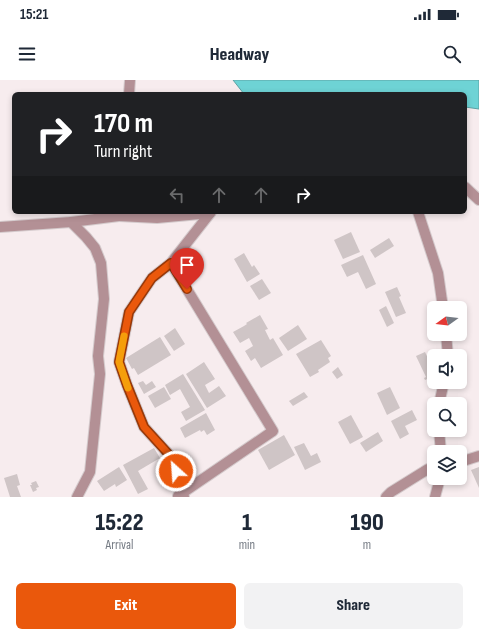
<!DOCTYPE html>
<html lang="en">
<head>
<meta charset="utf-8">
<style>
  :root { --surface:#fff; --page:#f2f2f3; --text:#1f2937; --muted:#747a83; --accent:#ea580c }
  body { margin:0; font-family:"Sofia Sans Condensed",sans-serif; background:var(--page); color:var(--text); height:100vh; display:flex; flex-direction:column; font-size:15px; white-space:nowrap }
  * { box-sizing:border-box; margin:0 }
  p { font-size:13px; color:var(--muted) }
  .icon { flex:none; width:22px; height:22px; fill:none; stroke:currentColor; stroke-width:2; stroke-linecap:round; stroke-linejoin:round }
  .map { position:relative; height:417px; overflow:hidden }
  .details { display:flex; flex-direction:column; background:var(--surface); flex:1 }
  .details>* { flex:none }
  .hud { position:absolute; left:12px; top:12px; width:455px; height:122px; border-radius:6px; box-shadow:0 2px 6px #0003; background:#202124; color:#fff; overflow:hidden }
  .needle { width:26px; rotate:255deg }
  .tools { position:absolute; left:427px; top:221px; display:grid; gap:8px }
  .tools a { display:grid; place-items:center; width:40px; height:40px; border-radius:6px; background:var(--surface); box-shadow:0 2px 6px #0003; font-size:20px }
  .pin { position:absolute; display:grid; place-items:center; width:34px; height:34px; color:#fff; margin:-41px -17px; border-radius:50% 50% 50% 0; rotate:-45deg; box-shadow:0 0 4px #0007 }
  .pin .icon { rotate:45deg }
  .me { position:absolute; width:44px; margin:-22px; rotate:334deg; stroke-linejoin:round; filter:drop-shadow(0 0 3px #0008) }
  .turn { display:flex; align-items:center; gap:14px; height:84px; padding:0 16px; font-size:18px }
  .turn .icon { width:52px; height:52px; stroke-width:2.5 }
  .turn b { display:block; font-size:28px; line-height:34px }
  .lanes { display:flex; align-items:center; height:38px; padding:0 16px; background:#0003; justify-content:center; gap:20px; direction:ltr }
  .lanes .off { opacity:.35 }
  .eta { display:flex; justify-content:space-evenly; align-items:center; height:68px; text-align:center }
  .eta b { font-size:24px; font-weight:800; line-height:28px }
  .action { display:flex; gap:8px; margin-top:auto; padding:8px 16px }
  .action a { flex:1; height:46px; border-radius:6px; background:var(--accent); color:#fff; font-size:16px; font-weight:800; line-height:46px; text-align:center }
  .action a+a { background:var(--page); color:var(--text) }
  .status { display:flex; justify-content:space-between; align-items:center; height:28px; padding:0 20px; background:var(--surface); direction:ltr }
  .status svg { height:11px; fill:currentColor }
  header { display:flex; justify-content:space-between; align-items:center; height:52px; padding:0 16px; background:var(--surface); font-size:18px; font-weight:800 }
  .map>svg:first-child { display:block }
</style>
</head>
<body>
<div class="status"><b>15:21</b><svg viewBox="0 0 49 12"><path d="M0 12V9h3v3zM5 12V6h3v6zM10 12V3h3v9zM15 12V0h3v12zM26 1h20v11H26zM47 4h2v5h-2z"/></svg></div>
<header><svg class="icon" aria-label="menu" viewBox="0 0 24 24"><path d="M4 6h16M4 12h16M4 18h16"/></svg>Headway<svg class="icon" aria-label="search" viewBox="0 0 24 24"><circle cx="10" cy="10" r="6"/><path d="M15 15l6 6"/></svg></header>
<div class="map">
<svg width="479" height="417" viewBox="0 0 479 417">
  <rect width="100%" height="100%" fill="#f7ecee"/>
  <path fill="#6ed3d5" stroke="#5da2a4" d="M233,0h246v29l-14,-2v-13h-221z"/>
  <g fill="#cfc5c6">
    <path d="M351,152l9,20 -17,7 -9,-19z"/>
    <path d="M389,158l5,8 -19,12 -5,-8z"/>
    <path d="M244,173l8,14 2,-2 6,9 -13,8 -13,-23z"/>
    <path d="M363,175l13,29 -10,5 -8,-17 -11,5 -6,-12z"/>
    <path d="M262,199l9,14 -12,7 -9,-14z"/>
    <path d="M397,207l4,9 -2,1 7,16 -10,4 -11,-25z"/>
    <path d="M386,226l8,17 -7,4 -8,-17z"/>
    <path d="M260,235l8,14 -3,1 5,10 3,-2 10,17 -22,13 -6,-10 -4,3 -6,-10 8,-5 -4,-8 -9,5 -7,-11 11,-6 3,-2 -1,-1z"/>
    <path d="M298,245l9,14 -19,12 -9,-13z"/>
    <path d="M175,248l10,16 -11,7 -10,-15z"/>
    <path d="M160,257l11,18 -33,20 -4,-7 -2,1 -6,-11z"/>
    <path d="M321,260l10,16 -3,2 2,4 -12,8 1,2 -9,5 -14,-23z"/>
    <path d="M425,272l9,19v5l-9,4 -1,-2 2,-1 -10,-21z"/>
    <path d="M204,282l11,17 -10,6 4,8 10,-7 7,10 -19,12 -21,-34z"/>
    <path d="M338,287l5,8 -6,4 -5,-7z"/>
    <path d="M183,294l22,36 -19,11 -5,-9 9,-5 -10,-18 -10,6 -5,-10z"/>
    <path d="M143,301l3,4 6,-4 4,6 -12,7 -6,-11z"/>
    <path d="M164,307l7,12 -16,9 -7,-12z"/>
    <path d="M390,307l10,21 -13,7 -10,-22z"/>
    <path d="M304,312l4,5 -15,9 -4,-5z"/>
    <path d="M412,330l5,10 -12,6 4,8 -9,5 -9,-18z"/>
    <path d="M206,333l9,17 -8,5 -3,-5 -3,2 -1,-2 -15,8 -5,-10z"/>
    <path d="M351,335l12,22 -13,7 -12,-22z"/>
    <path d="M378,352l5,9 -17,11 -6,-9z"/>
    <path d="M284,355l11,20 -26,15 -11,-20z"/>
    <path d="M304,363l7,13 6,-3 4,9 -16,8 -11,-23z"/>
    <path d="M154,368l6,10 -22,13 10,18 -10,5 -15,-29z"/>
    <path d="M119,387l8,13 -11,7 -1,-3 -11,7 -7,-10z"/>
    <path d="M479,387v21l-8,-18z"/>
    <path d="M17,394l3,11 -3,1 4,11h-11l-6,-19z"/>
    <path d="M36,401l3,6 -3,1 1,2 -4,2 -3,-7h2l-1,-2z"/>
  </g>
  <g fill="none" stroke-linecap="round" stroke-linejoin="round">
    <g stroke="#d4cacc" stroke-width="12">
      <g id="street">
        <path d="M129,14l1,-14"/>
        <path d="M465,107l14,13"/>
        <path d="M418,132l20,61 5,35"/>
        <path d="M119,136l38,2 53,-5"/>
        <path d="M71,142l15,15 9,11 6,15 3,36 -6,57 2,18 -10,98 -13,25"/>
        <path d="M0,147l71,-5 48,-6v-4"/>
        <path d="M171,183l102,168 -95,65"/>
        <path d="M446,254l2,22"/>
        <path d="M439,324l5,-22"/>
        <path d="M439,350l2,22"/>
        <path d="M460,382l19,-6"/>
        <path d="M184,417l-2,-4 -8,-33 -30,-33 -17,-42 -8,-23 10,-50 23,-34 19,-15 40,-51"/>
        <path d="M386,417l5,-5 37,-23h6"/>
        <path d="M435,417l5,-19"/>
      </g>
    </g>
    <use href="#street" stroke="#b39095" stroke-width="10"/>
  </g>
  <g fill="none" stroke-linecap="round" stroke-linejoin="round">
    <g stroke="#983908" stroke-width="10">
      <path id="route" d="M176,391l-2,-11 -30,-33 -17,-42 -8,-23 10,-50 23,-34 19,-15 16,26"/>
    </g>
    <use href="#route" stroke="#ea580c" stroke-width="7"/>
    <path stroke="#f59e0b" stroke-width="7" d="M124,256l-5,26 9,26"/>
  </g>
</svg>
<div class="tools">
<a><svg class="needle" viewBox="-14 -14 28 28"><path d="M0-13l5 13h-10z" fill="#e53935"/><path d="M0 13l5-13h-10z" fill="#747a83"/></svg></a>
<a><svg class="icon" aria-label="sound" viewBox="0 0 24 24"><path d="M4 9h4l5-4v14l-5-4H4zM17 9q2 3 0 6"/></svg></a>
<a><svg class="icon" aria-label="search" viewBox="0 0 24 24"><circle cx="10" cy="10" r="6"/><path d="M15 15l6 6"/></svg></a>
<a><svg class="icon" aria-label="layers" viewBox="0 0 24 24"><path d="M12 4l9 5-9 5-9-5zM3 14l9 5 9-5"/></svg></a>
</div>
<div class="pin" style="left:187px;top:209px;background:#d93025"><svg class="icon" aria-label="arrive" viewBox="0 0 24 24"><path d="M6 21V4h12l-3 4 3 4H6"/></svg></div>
<svg class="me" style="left:176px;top:391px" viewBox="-20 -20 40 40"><circle r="17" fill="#ea580c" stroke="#fff" stroke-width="3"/><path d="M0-11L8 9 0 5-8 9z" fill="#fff"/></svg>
<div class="hud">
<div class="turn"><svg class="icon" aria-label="right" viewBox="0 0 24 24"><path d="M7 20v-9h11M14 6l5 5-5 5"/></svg><div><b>170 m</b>Turn right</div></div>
<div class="lanes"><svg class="icon off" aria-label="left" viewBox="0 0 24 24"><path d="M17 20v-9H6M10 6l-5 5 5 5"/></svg><svg class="icon off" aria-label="ahead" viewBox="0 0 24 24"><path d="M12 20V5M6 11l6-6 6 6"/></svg><svg class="icon off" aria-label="ahead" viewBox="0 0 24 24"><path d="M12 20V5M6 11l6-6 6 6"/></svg><svg class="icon" aria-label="right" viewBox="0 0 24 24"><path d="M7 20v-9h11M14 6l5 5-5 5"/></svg></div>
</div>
</div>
<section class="details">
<div class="eta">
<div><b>15:22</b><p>Arrival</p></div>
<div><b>1</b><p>min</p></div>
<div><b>190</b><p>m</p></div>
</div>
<div class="action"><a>Exit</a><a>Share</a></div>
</section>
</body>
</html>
